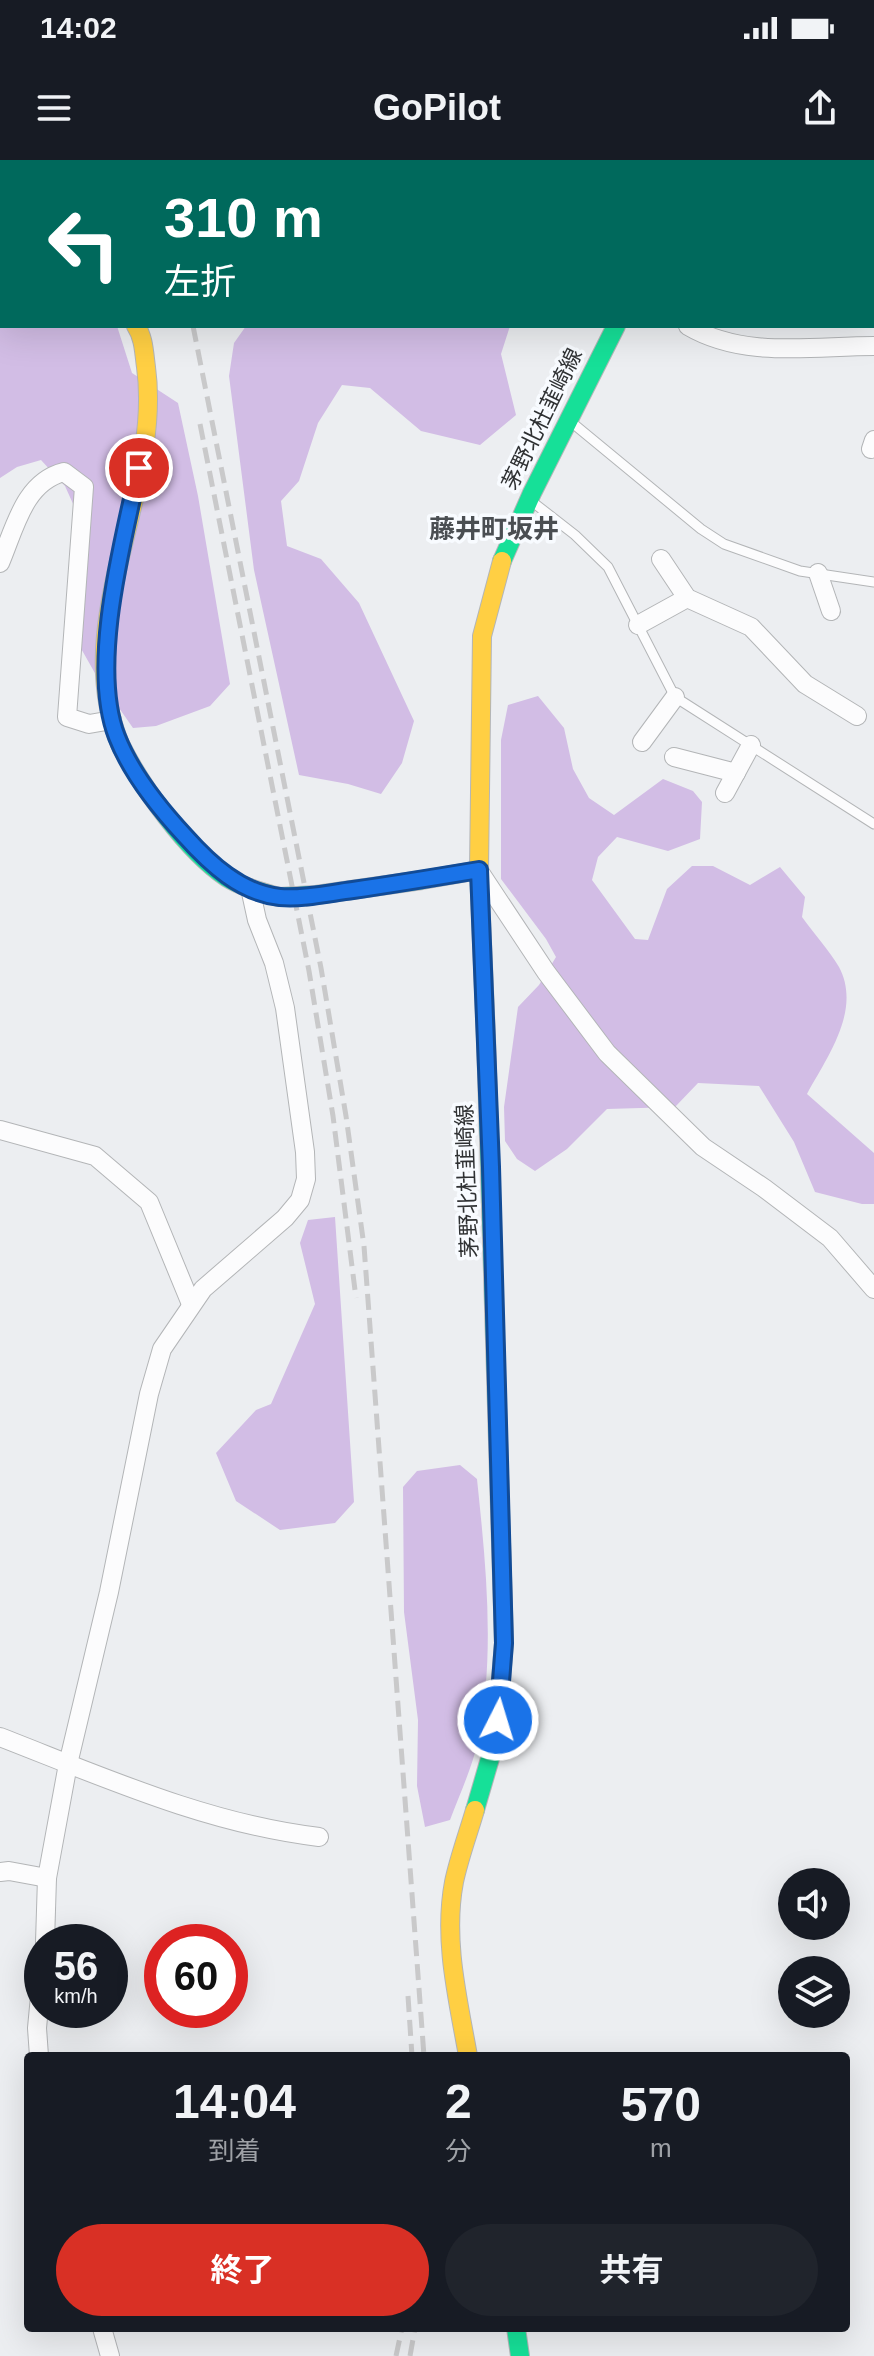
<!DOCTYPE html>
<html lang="ja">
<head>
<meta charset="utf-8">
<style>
  :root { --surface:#171b24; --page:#20242c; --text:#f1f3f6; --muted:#9ea1a6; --accent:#d93025 }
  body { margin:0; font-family:Helvetica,"Noto Sans JP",sans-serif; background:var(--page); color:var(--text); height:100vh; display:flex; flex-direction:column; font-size:30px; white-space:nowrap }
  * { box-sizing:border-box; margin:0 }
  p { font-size:26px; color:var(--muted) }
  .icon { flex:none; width:44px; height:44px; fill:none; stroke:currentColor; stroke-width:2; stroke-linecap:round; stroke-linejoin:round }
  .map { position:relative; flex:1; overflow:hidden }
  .details { position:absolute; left:24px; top:1892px; width:826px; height:280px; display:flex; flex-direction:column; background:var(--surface); border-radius:8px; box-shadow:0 8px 32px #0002 }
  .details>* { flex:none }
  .guide { position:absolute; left:0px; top:0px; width:874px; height:168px; box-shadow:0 8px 32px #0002; background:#00695c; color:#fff; overflow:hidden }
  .controls { position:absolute; left:778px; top:1708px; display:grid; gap:16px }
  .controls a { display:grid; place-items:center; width:72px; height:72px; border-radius:50%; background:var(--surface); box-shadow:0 8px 32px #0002; font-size:40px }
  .speed { position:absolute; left:24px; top:1764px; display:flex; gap:16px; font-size:40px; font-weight:700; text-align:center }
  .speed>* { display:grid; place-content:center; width:104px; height:104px; border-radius:50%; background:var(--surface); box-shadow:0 8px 32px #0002; line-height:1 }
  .speed small { font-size:20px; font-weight:400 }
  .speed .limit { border:12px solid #d22; background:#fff; color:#111 }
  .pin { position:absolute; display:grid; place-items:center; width:68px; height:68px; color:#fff; margin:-34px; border:4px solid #fff; border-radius:50%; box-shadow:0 2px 8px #0007 }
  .me { position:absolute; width:88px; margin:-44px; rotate:5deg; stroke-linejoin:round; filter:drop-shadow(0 0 6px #0008) }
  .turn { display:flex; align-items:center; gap:28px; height:168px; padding:0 32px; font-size:36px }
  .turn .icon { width:104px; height:104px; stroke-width:2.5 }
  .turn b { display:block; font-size:56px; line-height:68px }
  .eta { display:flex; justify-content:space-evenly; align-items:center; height:136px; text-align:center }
  .eta b { font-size:48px; font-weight:700; line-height:56px }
  .button { display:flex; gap:16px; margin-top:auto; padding:16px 32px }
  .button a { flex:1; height:92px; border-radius:48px; background:var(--accent); color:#fff; font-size:32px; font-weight:700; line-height:92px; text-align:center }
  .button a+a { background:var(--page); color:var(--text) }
  .status { display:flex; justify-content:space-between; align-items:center; height:56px; padding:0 40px; background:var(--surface); direction:ltr }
  .status svg { height:22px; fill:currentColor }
  header { display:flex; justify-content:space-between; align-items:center; height:104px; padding:0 32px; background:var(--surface); font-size:36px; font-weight:700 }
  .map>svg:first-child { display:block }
</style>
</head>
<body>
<div class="status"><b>14:02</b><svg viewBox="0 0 49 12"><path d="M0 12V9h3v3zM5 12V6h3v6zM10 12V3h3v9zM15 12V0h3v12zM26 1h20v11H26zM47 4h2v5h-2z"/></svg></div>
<header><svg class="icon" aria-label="menu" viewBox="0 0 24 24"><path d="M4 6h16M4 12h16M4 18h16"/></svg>GoPilot<svg class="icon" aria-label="share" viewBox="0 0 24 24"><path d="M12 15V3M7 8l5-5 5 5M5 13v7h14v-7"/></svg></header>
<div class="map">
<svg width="874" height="2196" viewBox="0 0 874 2196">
  <rect width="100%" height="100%" fill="#eceef1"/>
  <g fill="#d2bde5">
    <path d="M0,0l126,2h-124v164h115l15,47 46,30 20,93 32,188 -20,22 -54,20 -23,2 -37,-53 -26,-46 -1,-70 5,-53 -9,-20 -24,-26 -24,7 -17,11z"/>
    <path d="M246,166h264l-9,28 15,61 -36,30 -59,-14 -51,-43 -28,-3 -24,38 -19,58 -18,20 6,45 34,13 38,44 55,118 -12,42 -21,31 -33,-10 -49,-9 -45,-205 -25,-194 5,-33z"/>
    <path d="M538,536l26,32 9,41 16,29 25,17 49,-36 30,12 9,11 -2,37 -32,12 -51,-14 -19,20 -6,23 43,59 13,1 19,-51 25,-23h21l37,19 30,-18 25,30 -3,20c12,17 27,33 37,50 23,43 -12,90 -32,127l67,59v51h-12l-47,-12 -21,-50 -35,-56 -61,-3 -23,24 -68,2 -40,40 -32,22 -18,-12 -12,-18 -1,-34 14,-100 21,-22 17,-28 -10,-18 -45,-60v-139l7,-35z"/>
    <path d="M335,1057l19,285 -19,21 -55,7 -44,-29 -20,-48 40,-43 15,-6 44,-100 -15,-61 8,-23z"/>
    <path d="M460,1305l17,14c9,87 19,179 0,266 -6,25 -18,51 -27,75l-25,7 -8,-41 1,-66 -14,-108 -1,-125 14,-16z"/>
  </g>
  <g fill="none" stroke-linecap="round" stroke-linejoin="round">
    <g stroke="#b3b5b7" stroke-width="11">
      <g id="lane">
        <path d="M570,261l131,108 23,15 76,27 74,11"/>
        <path d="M530,340l45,35 33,32 67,130 199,127"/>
      </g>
    </g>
    <g stroke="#b3b5b7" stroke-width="20">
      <g id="street">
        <path d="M688,166c56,33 124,20 186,20"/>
        <path d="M871,289l3,-9"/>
        <path d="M661,399l26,39 64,29 54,57 52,32"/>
        <path d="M0,403c15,-35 24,-81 64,-91l20,15 -17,230 22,7 23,-4"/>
        <path d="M818,413l13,38"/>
        <path d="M638,465l49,-27"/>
        <path d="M642,582l33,-45"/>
        <path d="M674,597l62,16"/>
        <path d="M725,633l26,-48"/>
        <path d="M481,714l65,98 61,81 96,94 61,41 66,50 44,51"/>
        <path d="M0,970l95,26 54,46 42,102"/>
        <path d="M0,1577c103,40 208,87 319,100"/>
        <path d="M0,1712l9,-1 38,7"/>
        <path d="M45,1782l2,-64 21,-114 41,-172 40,-198 13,-45 41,-60 82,-71 15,-18 6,-21 -1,-27 -20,-144 -11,-45 -17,-43 -7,-32"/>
        <path d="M39,1896l-2,-28 5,-53"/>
        <path d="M102,2168l8,28"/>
      </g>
    </g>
    <g stroke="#b3b5b7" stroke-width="20">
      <g id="fast">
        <path d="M713,2l1,-2"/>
        <path d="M502,401l30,-68 84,-167"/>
        <path d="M120,584c21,42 67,107 106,133 16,10 35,15 53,20"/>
        <path d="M475,1650l21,-72 8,-95 -18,-605"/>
        <path d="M516,2168l4,28"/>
      </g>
    </g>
    <g stroke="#b3b5b7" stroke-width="20">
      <g id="slow">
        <path d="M20,0l1,2"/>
        <path d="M120,584c-51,-122 43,-253 26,-377 -2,-14 -2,-29 -10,-41"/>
        <path d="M422,720l57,-10"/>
        <path d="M486,878l-7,-168 3,-234 20,-75"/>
        <path d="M468,1896c-10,-57 -25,-116 -14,-174 5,-24 14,-48 21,-72"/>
      </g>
    </g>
    <use href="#lane" stroke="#fcfcfd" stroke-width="9"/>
    <use href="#street" stroke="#fcfcfd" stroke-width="18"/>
    <use href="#fast" stroke="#16e098" stroke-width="18"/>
    <use href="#slow" stroke="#ffcf43" stroke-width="18"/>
    <g stroke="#c9c9ca" stroke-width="5" stroke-dasharray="16 8" stroke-linecap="butt">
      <path d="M155,0v2"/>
      <path d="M170,0v2"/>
      <path d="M193,166l128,642 25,148 18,130 60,810"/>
      <path d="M200,264l109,547 24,145 23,182"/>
      <path d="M408,1836l4,60"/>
      <path d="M396,2196l6,-28"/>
      <path d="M410,2196l5,-28"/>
    </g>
    <g stroke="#b3b5b7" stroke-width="20" stroke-linecap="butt">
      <path id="fast-bridge" d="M279,737l37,-2 106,-15"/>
    </g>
    <use href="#fast-bridge" stroke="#16e098" stroke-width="18"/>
  </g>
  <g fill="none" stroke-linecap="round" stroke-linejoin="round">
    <g stroke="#114b97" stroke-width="20">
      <path id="route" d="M139,308c-16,73 -50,198 -22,269 14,36 42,71 68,99 25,28 56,57 95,61 24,2 49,-4 73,-7 42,-6 84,-13 126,-20l12,297 13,476 -6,77"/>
    </g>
    <use href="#route" stroke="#1a73e8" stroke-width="14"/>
  </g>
  <g text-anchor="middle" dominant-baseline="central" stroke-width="7" stroke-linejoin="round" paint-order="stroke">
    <g font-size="22" fill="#2f3133" stroke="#f8fbff">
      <text transform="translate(542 259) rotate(-64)">茅野北杜韮崎線</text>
      <text transform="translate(467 1021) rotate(-92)">茅野北杜韮崎線</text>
    </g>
    <g font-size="26" font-weight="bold" fill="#4a4e52" stroke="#f8fbff">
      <text x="494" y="369">藤井町坂井</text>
    </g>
  </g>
</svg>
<div class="controls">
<a><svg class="icon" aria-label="sound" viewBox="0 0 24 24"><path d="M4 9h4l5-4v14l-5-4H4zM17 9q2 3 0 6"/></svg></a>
<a><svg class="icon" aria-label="layers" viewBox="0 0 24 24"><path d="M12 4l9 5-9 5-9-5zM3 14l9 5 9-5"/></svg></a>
</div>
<div class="speed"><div>56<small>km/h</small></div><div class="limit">60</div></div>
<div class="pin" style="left:139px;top:308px;background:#d93025"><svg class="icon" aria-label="arrive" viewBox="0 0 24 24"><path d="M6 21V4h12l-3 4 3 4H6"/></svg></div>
<svg class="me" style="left:498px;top:1560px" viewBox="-20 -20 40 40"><circle r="17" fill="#1a73e8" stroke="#fff" stroke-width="3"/><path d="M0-11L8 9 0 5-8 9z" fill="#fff"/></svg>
<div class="guide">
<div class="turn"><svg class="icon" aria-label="left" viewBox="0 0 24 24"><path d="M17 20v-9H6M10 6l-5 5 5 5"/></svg><div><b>310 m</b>左折</div></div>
</div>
<section class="details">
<div class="eta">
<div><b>14:04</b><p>到着</p></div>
<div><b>2</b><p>分</p></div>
<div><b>570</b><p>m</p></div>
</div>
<div class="button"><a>終了</a><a>共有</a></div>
</section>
</div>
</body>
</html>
